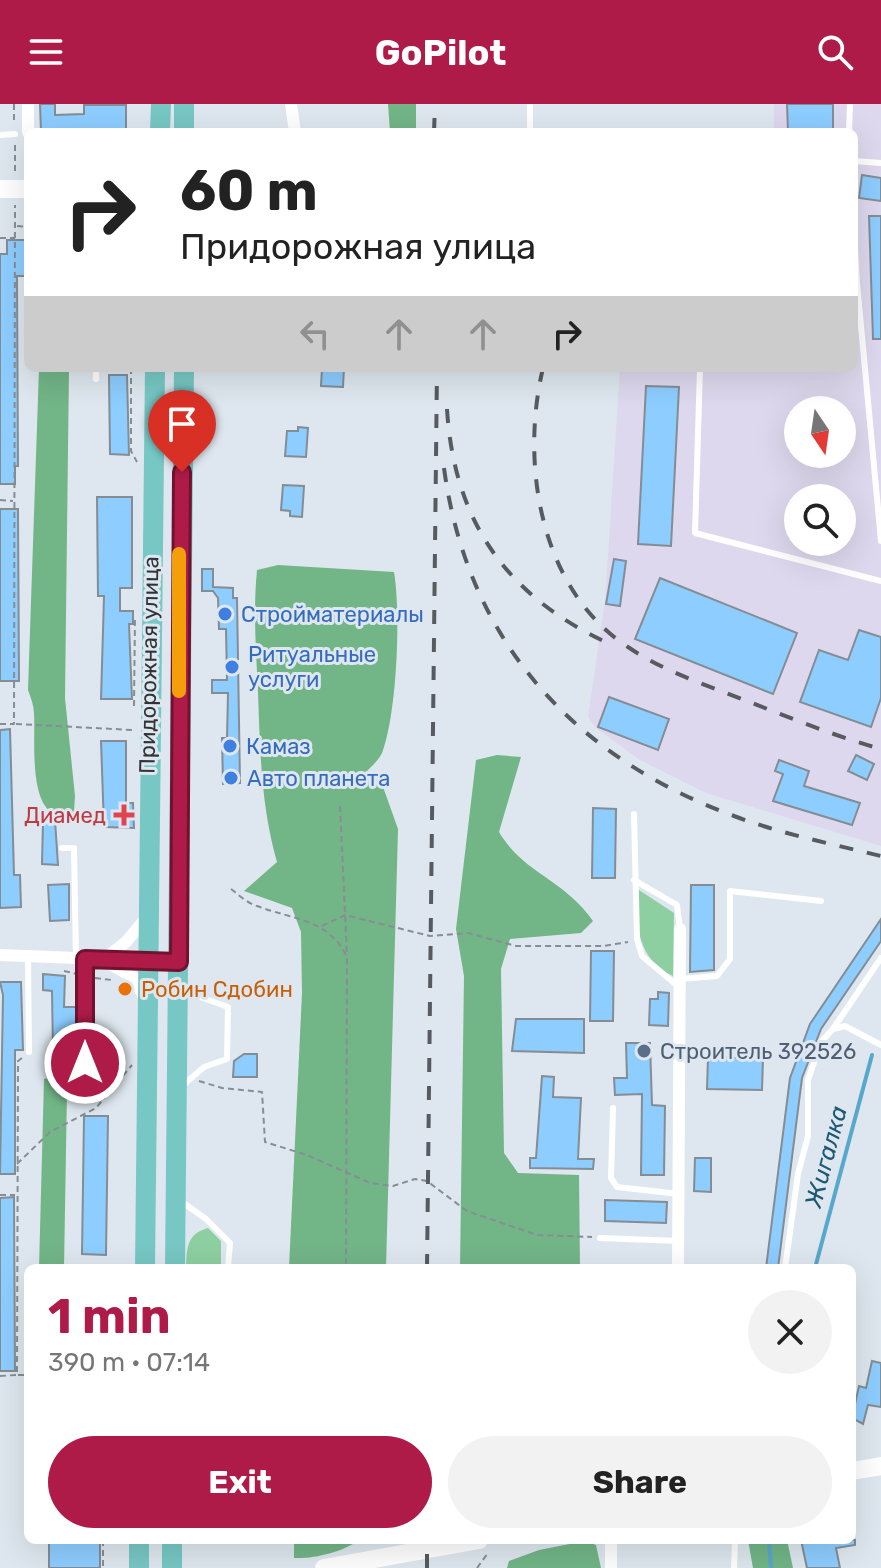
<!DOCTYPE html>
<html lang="en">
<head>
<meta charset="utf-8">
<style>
  :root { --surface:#fff; --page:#f2f2f2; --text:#222; --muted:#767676; --accent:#ae1b48 }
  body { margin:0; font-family:Rubik,sans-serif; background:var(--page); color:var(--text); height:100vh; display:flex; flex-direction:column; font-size:30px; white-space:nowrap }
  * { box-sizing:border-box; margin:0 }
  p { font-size:26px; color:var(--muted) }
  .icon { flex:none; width:44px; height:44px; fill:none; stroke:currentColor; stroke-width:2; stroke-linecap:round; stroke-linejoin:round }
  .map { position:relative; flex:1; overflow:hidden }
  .drawer { position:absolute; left:24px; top:1160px; width:832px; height:280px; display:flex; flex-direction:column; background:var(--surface); border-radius:12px; box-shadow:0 8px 32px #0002 }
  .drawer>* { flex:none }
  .banner { position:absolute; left:24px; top:24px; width:834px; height:244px; border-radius:12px; box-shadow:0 8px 32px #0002; background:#fff; color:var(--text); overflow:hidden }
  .needle { width:52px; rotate:167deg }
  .buttons { position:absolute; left:784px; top:292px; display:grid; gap:16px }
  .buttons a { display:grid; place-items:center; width:72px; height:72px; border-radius:50%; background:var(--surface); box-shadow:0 8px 32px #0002; font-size:40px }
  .pin { position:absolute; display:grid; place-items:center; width:68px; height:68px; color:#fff; margin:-82px -34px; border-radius:50% 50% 50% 0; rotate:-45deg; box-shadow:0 0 8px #0007 }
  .pin .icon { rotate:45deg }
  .me { position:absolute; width:88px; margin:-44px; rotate:0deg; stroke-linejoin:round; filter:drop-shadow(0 0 6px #0008) }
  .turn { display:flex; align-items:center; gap:28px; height:168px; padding:0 24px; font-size:36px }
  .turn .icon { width:104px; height:104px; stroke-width:2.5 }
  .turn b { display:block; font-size:56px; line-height:68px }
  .lanes { display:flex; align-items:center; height:76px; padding:0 24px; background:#0003; justify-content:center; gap:40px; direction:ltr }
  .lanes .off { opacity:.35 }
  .round { display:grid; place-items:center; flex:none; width:84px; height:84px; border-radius:42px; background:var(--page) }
  .head { display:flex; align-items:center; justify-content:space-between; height:136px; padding:0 24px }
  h1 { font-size:48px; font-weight:700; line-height:60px; color:var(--accent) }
  .action { display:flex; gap:16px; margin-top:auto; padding:16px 24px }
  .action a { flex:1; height:92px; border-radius:48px; background:var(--accent); color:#fff; font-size:32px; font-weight:700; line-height:92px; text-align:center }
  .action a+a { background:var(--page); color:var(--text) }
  header { display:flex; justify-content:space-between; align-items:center; height:104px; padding:0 24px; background:var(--accent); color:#fff; font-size:36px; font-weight:700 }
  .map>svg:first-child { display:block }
</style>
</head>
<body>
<header><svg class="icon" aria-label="menu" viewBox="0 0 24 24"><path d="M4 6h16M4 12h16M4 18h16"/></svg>GoPilot<svg class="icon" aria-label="search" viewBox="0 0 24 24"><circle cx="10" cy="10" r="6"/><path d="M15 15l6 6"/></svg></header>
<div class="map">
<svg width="881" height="1464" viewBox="0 0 881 1464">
  <rect width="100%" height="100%" fill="#dee7ef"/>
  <path fill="#ded8ee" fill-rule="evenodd" d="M774,0h107v742l-175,-53 -66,-33 -44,-32 -8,-11 17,-116 15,-233h234v-236h-80zM798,306h44v44h-44zM798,394h44v44h-44z"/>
  <g fill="#8dcfa1">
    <path d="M639,786l35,23 -1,63c-34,-14 -40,-54 -34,-86z"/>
    <path d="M208,1124l13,13v27h-35c1,-19 0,-34 22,-40z"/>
  </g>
  <g fill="#72b587">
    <path d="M388,0h28v28h-26z"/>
    <path d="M39,264h30l-4,330 10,98 -1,16c-49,20 -38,-73 -40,-98 0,-8 -3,-16 -6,-24z"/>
    <path d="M278,461l116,7c7,41 3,142 -12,181 -3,7 -11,14 -16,19l16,12 16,45 -12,439h-97l13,-275 -1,-61 -9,-24 -48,-17 33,-29c-16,-56 -17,-112 -19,-170 -2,-41 -5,-81 -1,-122z"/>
    <path d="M497,651l24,2 -22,75c25,42 64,46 94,89l-12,12 -71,6 -9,30 3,184 14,20 61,2 1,93h-120l4,-292 -8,-47 20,-169z"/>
    <path d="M55,972l8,3 4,12 -3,177h-25l5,-189z"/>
    <path d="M294,1436h65c-16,12 -45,19 -65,18z"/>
    <path d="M748,1436h39l6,28h-40z"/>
    <path d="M585,1437l11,4 5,23h-94l2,-7 30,-11z"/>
  </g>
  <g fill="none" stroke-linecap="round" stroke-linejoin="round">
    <g stroke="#58a7cd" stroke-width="4">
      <path d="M815,1164l57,-213"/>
      <path d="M769,1436l2,28"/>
    </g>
  </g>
  <g fill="#8dcdff" stroke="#848d94" stroke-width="2">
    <path d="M40,0h15v11l29,-1v-9h42v27h-42v-3l-43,3z"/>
    <path d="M787,0h46v28h-45z"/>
    <path d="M862,71l19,3v23l-22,-3z"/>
    <path d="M869,112h12v123h-8z"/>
    <path d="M7,136h21v36h-11l1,190h-3v18h-15v-230h7z"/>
    <path d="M322,264h22l-1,19 -22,-1z"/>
    <path d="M109,271h18l2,80 -19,-1z"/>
    <path d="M646,282l33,1 -8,159 -33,-2z"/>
    <path d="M298,323l10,1 -2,29 -21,-1 2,-25h11z"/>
    <path d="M283,381l21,1 -2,31 -12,-1v-5l-9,-1z"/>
    <path d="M97,393h35v91h-12v23h13v13h-4l3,75h-31l3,-103h-6z"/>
    <path d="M0,405h18l1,172h-19z"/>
    <path d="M614,455l12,2 -6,45 -14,-2z"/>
    <path d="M202,465h11v18l20,1v10h4l3,185 -17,1 -1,-46h5l1,-45h-16v-13h15l-1,-51h-7l-1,-31 -5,-7h-11z"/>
    <path d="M660,474l137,55 -24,61 -138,-55z"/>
    <path d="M859,526l22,7v61l-10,29 -71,-25 19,-52 29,10z"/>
    <path d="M609,593l60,22 -11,31 -60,-23z"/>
    <path d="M10,625l4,146h6l1,32 -21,1v-178z"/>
    <path d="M101,637h25v62h7l1,25 -30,-1z"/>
    <path d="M856,651l18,9 -7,16 -19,-9z"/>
    <path d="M779,656l30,11 -5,15 56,17 -8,22 -79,-24 10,-27 -8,-3z"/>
    <path d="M593,704l23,1 -1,69h-23z"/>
    <path d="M55,716l3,45 -16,-1 1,-43z"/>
    <path d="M69,780v36l-19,1 -2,-36z"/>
    <path d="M691,781h23v85l-24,2z"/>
    <path d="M881,815v22l-60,88 -19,49 -24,190h-12l24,-190 20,-54z"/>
    <path d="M591,847h23l-1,70h-23z"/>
    <path d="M43,870l22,2 -1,31h15l-1,51h-16v-5h-9l-1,-62 -9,-1z"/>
    <path d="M0,878h21l2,68h-8v124h-15l3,-179z"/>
    <path d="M658,888l11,1 -1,33 -19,-1 1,-26h8z"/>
    <path d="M516,915h68v34l-72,-2z"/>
    <path d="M626,939h24l2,62 13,1 -1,69h-23l1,-81 -27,1 -1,-17h13z"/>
    <path d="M244,950h13v23h-24l1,-16z"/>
    <path d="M708,953l55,1 -1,32 -55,-1z"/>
    <path d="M542,972l12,1 -1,20 28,1 -3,61h16l-1,10 -63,-1v-10h6z"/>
    <path d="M84,1012h24l-2,139 -24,-1z"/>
    <path d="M695,1054h16v34l-17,-1z"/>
    <path d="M14,1093l1,174h-15v-173z"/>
    <path d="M605,1096l62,2 -1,21 -61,-2z"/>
    <path d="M872,1257l9,2v44l-13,-2 -5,19 -11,-6 7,-32 7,2z"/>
    <rect x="49" y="1436" width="51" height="28"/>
    <path d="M801,1436h54v5l-19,3 4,20h-33z"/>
  </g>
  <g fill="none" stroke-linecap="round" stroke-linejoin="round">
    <g stroke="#878d93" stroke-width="2" stroke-dasharray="6 4" stroke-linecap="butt">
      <path d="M14,0v19"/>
      <path d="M15,41v30"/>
      <path d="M17,122l11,1"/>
      <path d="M0,134h15"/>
      <path d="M131,264v83l6,11"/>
      <path d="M0,396l13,1"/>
      <path d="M134,602l1,-90"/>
      <path d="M0,620h14l1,-519"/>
      <path d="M16,620l117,6"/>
      <path d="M340,702l7,150"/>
      <path d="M231,785c8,6 16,14 26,17 37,14 72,13 90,51l-1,311"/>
      <path d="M322,822l23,-11 85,21 38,-3 48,13h87l25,-4"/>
      <path d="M64,867l13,3"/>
      <path d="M95,874l17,2"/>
      <path d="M22,954l-4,3 -1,314h11"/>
      <path d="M199,977l23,7 40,4 3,50 42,13 63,28 23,3 22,-7 12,2 40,30 70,24 55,2"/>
      <path d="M17,1060l33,-32 46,-24 36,-43"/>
      <path d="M0,1091h15"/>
      <path d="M0,1272l16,-1"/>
      <path d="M103,1436v28"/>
      <path d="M477,1464l11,-15"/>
    </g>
    <g stroke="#fff" stroke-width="6">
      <path d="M530,28v-28"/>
      <path d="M849,28l1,-28"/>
      <path d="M0,31l15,-1"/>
      <path d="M854,57l27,2"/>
      <path d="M854,127l3,52 -3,1"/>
      <path d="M857,179l24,258"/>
      <path d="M700,264l-5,165 186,48"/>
      <path d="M96,275v-11"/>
      <path d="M634,710l3,125 5,17 38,32"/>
      <path d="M62,744h12l2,111"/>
      <path d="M634,776l43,25 3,24"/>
      <path d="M28,853l1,95"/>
      <path d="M680,875l37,-3 13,-17v-68l91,10"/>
      <path d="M833,925l48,-71"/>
      <path d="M85,959v-104"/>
      <path d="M181,983l23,-20 23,-8 1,-52 -47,-17"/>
      <path d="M613,1004l-2,70 6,9 62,7"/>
      <path d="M182,1098l24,17 24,24 -2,25"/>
      <path d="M600,1134l79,3"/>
      <path d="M785,1164l13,-94 10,-38v-56l13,-38 12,-13 12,-3 36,19"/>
      <path d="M734,1464l1,-28"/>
    </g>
    <g stroke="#fff" stroke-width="12">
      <path d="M28,0v28"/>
      <path d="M291,0l4,28"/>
      <path d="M0,851l179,7"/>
      <path d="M145,895l-12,-22 -30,-17 23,-18 20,-24"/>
      <path d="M678,1164l2,-339"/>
      <path d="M611,1436v28"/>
    </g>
    <g stroke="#fff" stroke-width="18">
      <path d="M0,85h28"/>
      <path d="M852,1367l29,-5"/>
      <path d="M324,1464l155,-28"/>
    </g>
    <g stroke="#77c7c4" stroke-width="20">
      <path d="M160,28l1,-28"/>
      <path d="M184,28v-28"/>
      <path d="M145,1164l10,-900"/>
      <path d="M175,1164l9,-900"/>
      <path d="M139,1464v-28"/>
      <path d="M172,1464v-28"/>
    </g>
    <g stroke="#575b5f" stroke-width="4" stroke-dasharray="14 14" stroke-linecap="butt">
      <path d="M434,28l1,-28"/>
      <path d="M543,264c-23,96 -3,222 85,279 35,24 76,37 116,53 45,17 90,36 137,49"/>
      <path d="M447,305c7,113 60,188 163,235"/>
      <path d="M444,364c23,172 129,289 290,348 48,18 98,28 147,40"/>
      <path d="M427,1164l10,-900"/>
      <path d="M427,1464v-28"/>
    </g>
  </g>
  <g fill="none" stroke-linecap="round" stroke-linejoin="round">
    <g stroke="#71122f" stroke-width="20">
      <path id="route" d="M85,959v-104l94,3 3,-490"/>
    </g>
    <use href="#route" stroke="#ae1b48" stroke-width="14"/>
    <path stroke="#f59e0b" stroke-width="14" d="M179,450v137"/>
  </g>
  <g fill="#3f7fe0" stroke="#dee7ef" stroke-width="3">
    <circle cx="225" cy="510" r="8"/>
    <circle cx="232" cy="563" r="8"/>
    <circle cx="230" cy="642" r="8"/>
    <circle cx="231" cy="674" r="8"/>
  </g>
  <path fill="#e0444e" stroke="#dee7ef" stroke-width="3" d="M120 699h8v8h8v8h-8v8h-8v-8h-8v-8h8z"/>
  <circle fill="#e8710a" stroke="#dee7ef" stroke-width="3" cx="125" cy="885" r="8"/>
  <circle fill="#5c6f8a" stroke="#dee7ef" stroke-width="3" cx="644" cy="947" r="8"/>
  <g text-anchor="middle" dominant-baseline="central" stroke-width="6" stroke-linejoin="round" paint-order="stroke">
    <g font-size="22" fill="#366cbe" stroke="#dee7ef" text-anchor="start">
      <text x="241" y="510">Стройматериалы</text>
      <text x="248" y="550">Ритуальные<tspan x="248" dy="25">услуги</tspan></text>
      <text x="246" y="642">Камаз</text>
      <text x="247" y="674">Авто планета</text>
    </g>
    <g font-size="22" fill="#313437" stroke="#dee7ef">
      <text transform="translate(149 561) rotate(-89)">Придорожная улица</text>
    </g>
    <g font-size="22" fill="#be3a42" stroke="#dee7ef" text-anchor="end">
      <text x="106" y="711">Диамед</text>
    </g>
    <g font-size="22" fill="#c56008" stroke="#dee7ef" text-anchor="start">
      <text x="141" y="885">Робин Сдобин</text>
    </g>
    <g font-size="22" fill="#4e5e75" stroke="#dee7ef" text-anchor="start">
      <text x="660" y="947">Строитель 392526</text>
    </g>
    <g font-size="24" font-style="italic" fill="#1c5974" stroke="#dee7ef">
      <text transform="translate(826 1053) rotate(-75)">Жигалка</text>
    </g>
  </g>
</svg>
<div class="buttons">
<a><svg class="needle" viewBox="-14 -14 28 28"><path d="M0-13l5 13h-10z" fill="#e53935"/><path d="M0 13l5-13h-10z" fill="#767676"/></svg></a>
<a><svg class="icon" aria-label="search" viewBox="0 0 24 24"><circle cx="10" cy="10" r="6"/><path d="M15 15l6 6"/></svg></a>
</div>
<div class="pin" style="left:182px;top:368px;background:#d93025"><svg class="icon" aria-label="arrive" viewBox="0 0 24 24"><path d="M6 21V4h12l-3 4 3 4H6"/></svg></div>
<svg class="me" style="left:85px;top:959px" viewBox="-20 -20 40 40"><circle r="17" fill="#ae1b48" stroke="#fff" stroke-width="3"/><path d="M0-11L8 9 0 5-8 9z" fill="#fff"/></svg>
<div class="banner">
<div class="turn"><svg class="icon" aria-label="right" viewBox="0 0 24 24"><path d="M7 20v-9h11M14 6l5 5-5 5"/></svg><div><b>60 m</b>Придорожная улица</div></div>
<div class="lanes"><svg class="icon off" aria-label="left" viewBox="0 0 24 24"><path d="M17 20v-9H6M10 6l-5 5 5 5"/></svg><svg class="icon off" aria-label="ahead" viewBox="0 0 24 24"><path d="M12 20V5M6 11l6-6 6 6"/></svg><svg class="icon off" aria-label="ahead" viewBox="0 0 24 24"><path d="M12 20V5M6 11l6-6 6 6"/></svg><svg class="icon" aria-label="right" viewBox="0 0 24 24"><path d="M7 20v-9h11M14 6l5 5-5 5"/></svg></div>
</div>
<section class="drawer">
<div class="head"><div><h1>1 min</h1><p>390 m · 07:14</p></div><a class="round"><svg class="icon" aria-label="close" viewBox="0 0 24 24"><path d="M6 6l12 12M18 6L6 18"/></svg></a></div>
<div class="action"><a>Exit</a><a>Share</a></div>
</section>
</div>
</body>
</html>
